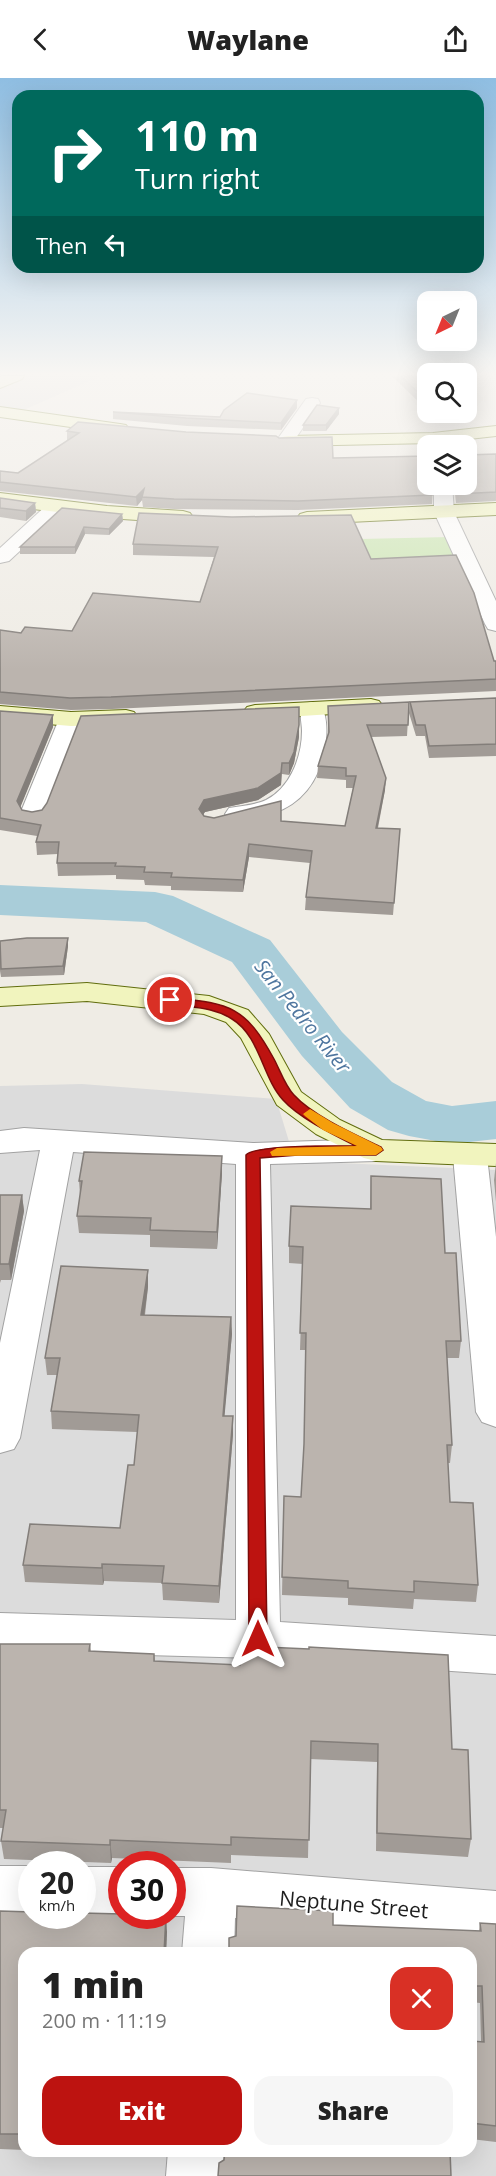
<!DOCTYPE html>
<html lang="en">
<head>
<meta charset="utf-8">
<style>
  :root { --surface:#fff; --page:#f6f6f6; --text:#222; --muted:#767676; --accent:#bd1310 }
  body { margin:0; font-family:"Open Sans",sans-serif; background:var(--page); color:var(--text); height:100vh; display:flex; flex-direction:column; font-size:22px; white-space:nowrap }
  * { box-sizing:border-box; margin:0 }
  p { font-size:20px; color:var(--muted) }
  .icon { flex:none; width:33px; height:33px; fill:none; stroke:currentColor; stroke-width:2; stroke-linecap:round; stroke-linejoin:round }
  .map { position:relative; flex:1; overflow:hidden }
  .panel { position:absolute; left:18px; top:1869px; width:459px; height:210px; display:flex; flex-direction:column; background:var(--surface); border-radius:18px; box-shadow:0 6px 24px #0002 }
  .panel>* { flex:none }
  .top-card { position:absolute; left:12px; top:12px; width:472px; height:183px; border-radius:18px; box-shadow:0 6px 24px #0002; background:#00695c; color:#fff; overflow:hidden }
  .needle { width:39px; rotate:223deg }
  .buttons { position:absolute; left:417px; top:213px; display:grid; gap:12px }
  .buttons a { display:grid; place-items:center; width:60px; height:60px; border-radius:12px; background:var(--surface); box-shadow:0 6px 24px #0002; font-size:30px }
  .speed { position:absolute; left:18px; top:1773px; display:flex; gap:12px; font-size:30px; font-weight:700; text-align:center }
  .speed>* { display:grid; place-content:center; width:78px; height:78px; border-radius:50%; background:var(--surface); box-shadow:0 6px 24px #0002; line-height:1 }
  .speed small { font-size:15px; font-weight:400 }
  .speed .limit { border:9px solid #d22; background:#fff; color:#111 }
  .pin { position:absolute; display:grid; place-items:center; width:51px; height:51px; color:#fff; margin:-26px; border:3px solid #fff; border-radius:50%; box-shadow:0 2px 6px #0007 }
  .me { position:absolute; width:66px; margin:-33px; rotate:0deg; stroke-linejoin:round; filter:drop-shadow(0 0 4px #0008) }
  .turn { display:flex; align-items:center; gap:21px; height:126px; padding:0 24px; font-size:27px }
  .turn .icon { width:78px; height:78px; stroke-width:2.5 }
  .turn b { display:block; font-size:42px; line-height:51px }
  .then { display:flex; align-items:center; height:57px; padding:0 24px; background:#0003; gap:12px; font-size:22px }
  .round { display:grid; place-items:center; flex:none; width:63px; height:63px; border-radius:18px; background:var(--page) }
  .headline { display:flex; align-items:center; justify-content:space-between; height:102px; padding:0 24px }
  h1 { font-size:36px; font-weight:800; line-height:45px }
  .action { display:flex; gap:12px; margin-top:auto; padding:12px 24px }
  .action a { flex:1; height:69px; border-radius:18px; background:var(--accent); color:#fff; font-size:24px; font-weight:800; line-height:69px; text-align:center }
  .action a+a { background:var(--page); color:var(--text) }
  header { display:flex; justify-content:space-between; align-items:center; height:78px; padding:0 24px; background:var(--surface); font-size:27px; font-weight:800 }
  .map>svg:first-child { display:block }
</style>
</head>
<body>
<header><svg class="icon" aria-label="back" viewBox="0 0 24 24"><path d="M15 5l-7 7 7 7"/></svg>Waylane<svg class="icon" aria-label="share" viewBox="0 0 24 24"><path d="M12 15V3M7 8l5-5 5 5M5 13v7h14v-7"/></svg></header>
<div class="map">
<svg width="496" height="2098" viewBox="0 0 496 2098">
  <rect width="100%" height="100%" fill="#efece5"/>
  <g fill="#dcdcdc" fill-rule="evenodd">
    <path d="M29,298h72l-82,36 -19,-3v-21z"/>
    <path d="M82,1006l194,15 19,62 201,9v1006h-496v-1090zM32,1786h50v52h-50zM122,1786h50v52h-50zM24,1875h447v198h-447z"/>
  </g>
  <path fill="#c9e5af" d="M450,459l12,27 -88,4 -14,-29z"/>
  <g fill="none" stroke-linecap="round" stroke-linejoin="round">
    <path fill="#a9cdd9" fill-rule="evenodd" d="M0,807l155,7 18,4 97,44 72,92 50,50 34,19 26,5 44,-5v38l-44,5 -43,-8 -21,-6 -38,-22 -48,-52 -70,-94 -86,-40 -146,-7z"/>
    <g stroke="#a2a2a2" stroke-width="2">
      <g id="street">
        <path d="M312,320l6,1 2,4 -29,42h-12l-3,-4 3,-4 27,-38z"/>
        <path d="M434,406h18l2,28 42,89v30l-8,-2 -3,-5 -51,-112z"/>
        <path d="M56,423l7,2 3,4 -3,4 -54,50 -9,2v-15l49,-45z"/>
        <path d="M312,624l8,2c7,10 7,25 6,37 -5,40 -25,67 -65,76 -11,3 -21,5 -32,3l-4,-6 4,-6c12,-2 26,-3 37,-8 24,-12 36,-43 36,-69 0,-9 -4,-19 2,-27z"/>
        <path d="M71,634l8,2 4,5 -37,95 -4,6 -9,2 -9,-2 -4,-6 39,-95 4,-5z"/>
        <path d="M24,1050l229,15 123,-4 12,3 5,8 -5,8 -12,3 -106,3 10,458 216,14v38l-238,-16 -258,-7v-38l236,7v-456l-163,-12 -53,286 -6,11 -14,4v-110l40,-193 -40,3v-22z"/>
        <path d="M470,1067l12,3 5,8 9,81v190l-14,-5 -6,-10 -23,-256 5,-8z"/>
        <rect x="0" y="1788" width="32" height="48"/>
        <rect x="82" y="1789" width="40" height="48"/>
        <path d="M172,1790h39l285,23v48l-261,-21 -1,35h-52l3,-37h-14z"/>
        <path d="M168,2073h56l-2,25h-56z"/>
      </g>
    </g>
    <g stroke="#616d0e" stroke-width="2">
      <g id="secondary">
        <path d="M2,298h22l-2,3 -22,9v-11z"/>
        <path d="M0,329l120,17 6,1 3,4 -3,4 -6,1 -120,-17z"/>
        <path d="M496,348v10l-63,7 -145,3 -6,-1 -3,-4 3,-4 6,-1 145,-3z"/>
        <path d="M0,415l107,13 76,5 7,2 3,4 -3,4 -7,2 -76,-5 -107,-13z"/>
        <path d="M496,425v12l-189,9 -7,-2 -3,-4 3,-4 7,-2z"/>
        <path d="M371,621l8,2 4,5 -4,5 -124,8 -8,-2 -4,-5 4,-5 8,-2z"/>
        <path d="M0,628l71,6 55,-2 8,2 4,5 -4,5 -8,2 -55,2 -71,-6z"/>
        <path d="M87,905l122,13 39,14 21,24 32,58 39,28 42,20 114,4v22l-120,-5 -12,-3 -48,-24 -39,-29 -36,-67 -15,-16 -22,-8 -117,-13 -87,5v-18z"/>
      </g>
    </g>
    <use href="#street" fill="#fff" fill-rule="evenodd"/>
    <use href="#secondary" fill="#f1f4be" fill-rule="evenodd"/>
  </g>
  <g fill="#a19b96">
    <path d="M392,298h36v35z"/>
    <path d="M466,314l10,13v9l-43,2 -4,-4h37z"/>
    <path d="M297,330l-16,22 -94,-4 -74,-7v-7l107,5z"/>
    <path d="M339,336l-13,17h-23v-6z"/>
    <path d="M67,353l119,1 93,6 54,20 100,26 -1,20 -134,6 -124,-1 -31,-2 -1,-7 -5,6 -137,-15v-20l18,2 50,-33h-1z"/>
    <path d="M496,376v47l-40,2 -2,-19h12z"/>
    <path d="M0,420l35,5 1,9 -10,9 -26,-4z"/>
    <path d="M139,435l232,46 123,102h2v30l-384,18 -41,1 -71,-6v-74l21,3 51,-2 128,-29 14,-45 -81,-2v-11z"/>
    <path d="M122,436l1,7 -14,14 -24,-1 -10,20h-55v-7z"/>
    <path d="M496,620v58l-67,2 -4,-22h-9l-7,-23 1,-11z"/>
    <path d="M409,624l-2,34 -36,1 14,53 -7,38 22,1 -7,86 -88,-5 1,-13 4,-34 -61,-6 -6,35 -72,-2v-4l-26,-1 -1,-5 -28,-1v-4l-58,1 -1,-13 1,-9 -21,1 -1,-13 1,-6 -37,-6v-119l53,4v12l-33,80 2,3 10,2 10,-2 257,-73 -5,26 -5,12 -7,-1 -1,11 -23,15 -53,12 -2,2 1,2 10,2 67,3 64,5 8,-38h-7v-8l-29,-2 1,-12 10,-32v-28z"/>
    <path d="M68,860v8l-4,29 -63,2 -1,-6v-30z"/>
    <path d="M496,1085v39l-2,-22z"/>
    <path d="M222,1095l-5,76 -67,-2v-12l-71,-2 -2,-17 3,-21 -1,-14z"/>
    <path d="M371,1098l74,77 16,88 -2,17h-12l5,87 -2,18h-2l2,39 28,83 -2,17 -62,-3 -1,10 -65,-4v-7l-66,-3 2,-99 17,1 3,-49 2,-98h-6l3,-86 -14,-1v-17l81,-37z"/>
    <path d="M0,1117h22l2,16 -13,69h-10l-1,3z"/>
    <path d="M148,1209l-3,28 86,2 1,17 -8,82 9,18 -14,169 -56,-3 -1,-17 -58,-2 -1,4 -78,-3 -2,-17 97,-37 14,-63 3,-33 -85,-3 -1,-18 6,-36h-10l-2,-17z"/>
    <path d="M0,1566h90l1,7 63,3 1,7 297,88 19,90 -3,18 -92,-6 1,-89 -67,-3 -2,99 -77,-3v8l-119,-5 -1,5 -107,-4 -3,-18 3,-13h-4z"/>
    <path d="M0,1833l167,21 -1,21h-142v197l-24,-1z"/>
    <path d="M480,1845l16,1v218l-25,-3v-98l10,1 -1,-39 -9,-1v-49l-138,-28 146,6z"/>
    <path d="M85,2073h81v1z"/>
  </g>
  <g fill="#837e7a">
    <path d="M297,322v8l-16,22v-7z"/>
    <path d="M339,330v6l-13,17v-6z"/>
    <path d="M144,411l-2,11 -5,6 -1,-9z"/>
    <path d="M35,425l1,9 -10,9v-10z"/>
    <path d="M122,436l1,7 -14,14v-6z"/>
    <path d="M84,449l1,7 -10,20v-7z"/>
    <path d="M53,637v12l-35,86 -1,-12z"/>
    <path d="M299,647v12l-5,26 -5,12v-12z"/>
    <path d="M282,685l-1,22 -23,15 -53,12 -6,9v-12l5,-9z"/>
    <path d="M386,700l-1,12 -10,50 1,-12z"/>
    <path d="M249,766v13l-6,35v-12z"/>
    <path d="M68,860v8l-4,29 -1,-9z"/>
    <path d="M222,1078v17l-5,76v-17z"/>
    <path d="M22,1117l2,16 -13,69 -2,-16z"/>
    <path d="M148,1192v17l-6,45 -1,-17z"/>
    <path d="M231,1239l1,17 -9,99v-17z"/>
    <path d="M233,1338v18l-14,169v-17z"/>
    <path d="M102,1486l2,17 -1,4 -1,-17z"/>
    <path d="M110,1762l2,18 -1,5 -1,-18z"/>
    <path d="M166,1838l1,16 -1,21h-2z"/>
  </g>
  <g fill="#bbb4ae" stroke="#837e7a" stroke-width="1.5">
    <path d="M401,298h27v26z"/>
    <path d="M466,314l10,13 -10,1z"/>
    <path d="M247,315l50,7 -16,23 -95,-5 -73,-6 107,5 4,-7z"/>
    <path d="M317,327l22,3 -13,17h-23z"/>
    <path d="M78,344l108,10 90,4 3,2 53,-1 1,21 95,-2v28h5l-1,11 -134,6 -124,-2 -32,-2 2,-8 -8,8 -136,-15v-11l18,2 61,-40 -12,-2z"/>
    <path d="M496,376v38l-40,2v-10h10v-29z"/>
    <path d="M0,420l35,5 -9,8 -26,-3z"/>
    <path d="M62,430l60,6 -13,15 -25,-2 -9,20h-55z"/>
    <path d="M139,435l93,4 119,-2 20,44 85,-4 18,38 20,68h2v18l-385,18 -41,1 -70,-6v-62l21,3 4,-6 47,4 21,-38 107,9 18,-55 -85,-3z"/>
    <path d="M496,620v46l-67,2 -4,-21h-9l-6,-23z"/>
    <path d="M409,624l-1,23h-41l19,53 -10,50 24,1 -6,74 -88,-6 6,-46 -63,-7 -6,36 -72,-3 1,-4 -28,-1 1,-5 -30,-1 1,-3h-59l2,-21h-23l5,-17 -41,-7v-107l53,4 -36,86 5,9 10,2 10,-2 5,-7 34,-87 218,-9v18l-5,27 -5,11h-7l-1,10 -23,15 -54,12 -5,9 5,7 10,2 67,-17v20l64,5 11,-50h-10v-8l-28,-2 11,-34 -1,-26z"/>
    <path d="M27,860h41l-5,28 -62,3 -1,-28z"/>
    <path d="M84,1074l138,4 -5,76 -67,-2 1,-12 -74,-2 5,-35h-3z"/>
    <path d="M371,1098l70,3 4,74h11l5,88h-15l6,104h-5l3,57 23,1 5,82 -64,-4v11l-66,-4v-7l-66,-4 2,-81 17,1 3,-53 2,-111h-6l3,-86 -14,-1 2,-40 80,3z"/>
    <path d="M0,1117h22l-13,69h-9z"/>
    <path d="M61,1188l87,4 -7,45 90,2 -8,99h10l-14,170 -57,-3 2,-17 -62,-2v4l-79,-3 7,-41 90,4 8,-63h6l5,-50 -88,-4 9,-53h-15z"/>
    <path d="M0,1566h90l-1,7 65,3v7l86,4 1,-19 68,3v-2l139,8 4,94 16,1 3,89 -94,-6 1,-89 -67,-3 -2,99 -78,-3v8l-121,-5v5l-109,-4 5,-31h-6z"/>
    <path d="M237,1828l96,5v14l148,6 -1,-8 16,1v202l-25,-3v-82l13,1 -2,-56h-11v-33h-242v-15l7,-2z"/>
    <path d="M0,1833l32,1v4h50v-3l40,1v2h44l-2,37h-140v181h-24z"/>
    <path d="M225,2073h225l1,25h-233l1,-13 5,-3z"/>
  </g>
  <linearGradient id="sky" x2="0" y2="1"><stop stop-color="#8fbee2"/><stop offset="0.5" stop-color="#f8f6f3"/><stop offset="1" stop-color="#f8f6f3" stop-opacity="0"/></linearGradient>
  <rect width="496" height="592" fill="url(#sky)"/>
  <path fill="#bd1310" stroke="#7b0c0a" stroke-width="1.5" d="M170,919c59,7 74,7 104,62 6,11 11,27 20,36 19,21 62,40 87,52l2,3 -7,5h-78l-38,3 7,481 -2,6 -7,2 -6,-2 -3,-6 -3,-484c9,-11 92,-9 110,-9 -22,-11 -57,-28 -73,-46 -21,-23 -23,-64 -51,-81 -20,-13 -44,-11 -66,-16l-2,-3z"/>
  <path fill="#f59e0b" d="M310,1031l23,14 48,24 2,3 -7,5 -104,1 -2,-4 7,-4 80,-2 -34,-16 -18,-14 -2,-2z"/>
  <g text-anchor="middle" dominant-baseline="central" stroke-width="4.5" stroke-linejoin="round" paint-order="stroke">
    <g font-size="20" font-style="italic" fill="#4f769f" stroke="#fff">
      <text transform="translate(303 938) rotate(51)">San Pedro River</text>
    </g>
    <g font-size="21" fill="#1e1e1e" stroke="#fff">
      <text transform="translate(354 1826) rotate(5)">Neptune Street</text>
    </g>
  </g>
</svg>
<div class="buttons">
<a><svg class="needle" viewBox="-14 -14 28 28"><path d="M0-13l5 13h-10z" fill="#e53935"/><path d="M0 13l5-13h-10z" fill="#767676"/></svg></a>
<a><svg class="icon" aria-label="search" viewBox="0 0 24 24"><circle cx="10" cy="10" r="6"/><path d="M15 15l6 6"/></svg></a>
<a><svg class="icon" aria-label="layers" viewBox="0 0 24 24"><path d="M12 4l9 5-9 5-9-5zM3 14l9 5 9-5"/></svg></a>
</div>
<div class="speed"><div>20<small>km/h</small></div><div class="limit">30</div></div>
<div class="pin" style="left:170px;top:922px;background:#d93025"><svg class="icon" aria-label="arrive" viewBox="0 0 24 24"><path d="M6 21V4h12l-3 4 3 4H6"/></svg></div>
<svg class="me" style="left:258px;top:1561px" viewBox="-20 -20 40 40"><path d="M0-17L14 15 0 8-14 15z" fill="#bd1310" stroke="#fff" stroke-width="4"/></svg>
<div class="top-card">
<div class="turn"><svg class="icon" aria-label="right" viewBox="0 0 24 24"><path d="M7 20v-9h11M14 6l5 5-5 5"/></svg><div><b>110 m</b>Turn right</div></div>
<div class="then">Then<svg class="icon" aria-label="left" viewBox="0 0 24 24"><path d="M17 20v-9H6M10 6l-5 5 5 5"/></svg></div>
</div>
<section class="panel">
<div class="headline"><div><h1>1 min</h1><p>200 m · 11:19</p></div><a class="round" style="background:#d93025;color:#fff"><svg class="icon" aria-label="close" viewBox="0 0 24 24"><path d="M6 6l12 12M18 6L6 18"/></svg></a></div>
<div class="action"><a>Exit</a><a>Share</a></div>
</section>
</div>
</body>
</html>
